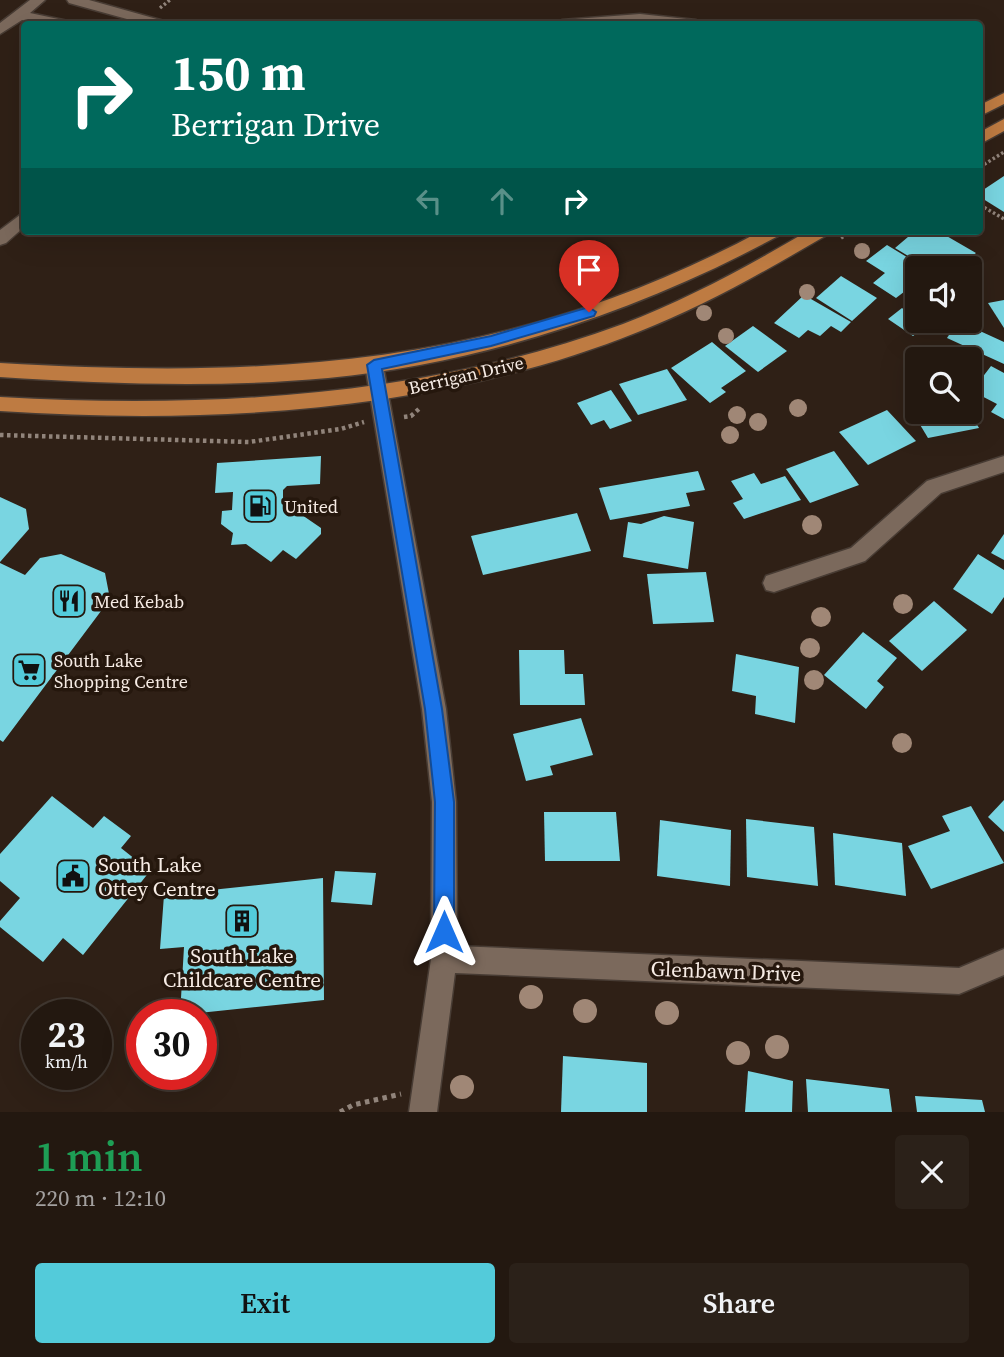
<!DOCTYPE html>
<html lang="en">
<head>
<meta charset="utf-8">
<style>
  :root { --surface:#231810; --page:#2b2119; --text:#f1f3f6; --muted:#a3a09f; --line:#403730; --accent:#53cbda }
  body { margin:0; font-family:"Source Serif 4",serif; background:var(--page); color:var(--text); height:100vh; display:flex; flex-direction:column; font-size:26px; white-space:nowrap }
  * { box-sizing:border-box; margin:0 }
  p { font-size:23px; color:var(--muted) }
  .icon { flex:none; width:38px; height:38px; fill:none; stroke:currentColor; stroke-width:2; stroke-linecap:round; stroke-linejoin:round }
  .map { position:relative; height:1112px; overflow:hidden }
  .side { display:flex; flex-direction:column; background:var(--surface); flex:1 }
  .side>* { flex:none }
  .top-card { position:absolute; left:21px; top:21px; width:962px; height:214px; border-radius:7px; box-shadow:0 7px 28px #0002,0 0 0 2px var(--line); background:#00695c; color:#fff; overflow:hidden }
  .buttons { position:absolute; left:905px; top:256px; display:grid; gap:14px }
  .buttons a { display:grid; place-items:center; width:77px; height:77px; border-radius:7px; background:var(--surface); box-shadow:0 7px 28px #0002,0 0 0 2px var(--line); font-size:35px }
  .speed { position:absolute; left:21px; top:999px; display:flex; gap:14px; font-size:35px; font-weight:700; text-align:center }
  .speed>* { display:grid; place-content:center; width:91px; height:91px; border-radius:50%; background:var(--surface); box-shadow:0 7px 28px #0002,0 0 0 2px var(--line); line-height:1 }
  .speed small { font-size:18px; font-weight:400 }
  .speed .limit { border:10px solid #d22; background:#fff; color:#111 }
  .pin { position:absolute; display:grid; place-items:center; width:60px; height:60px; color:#fff; margin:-72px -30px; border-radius:50% 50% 50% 0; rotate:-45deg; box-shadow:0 0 7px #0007 }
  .pin .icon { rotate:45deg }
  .me { position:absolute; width:77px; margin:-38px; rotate:0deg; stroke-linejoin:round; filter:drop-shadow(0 0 5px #0008) }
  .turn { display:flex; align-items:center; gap:24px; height:147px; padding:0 35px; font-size:32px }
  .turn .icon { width:91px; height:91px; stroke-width:2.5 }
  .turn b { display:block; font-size:49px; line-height:60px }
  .lanes { display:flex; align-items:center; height:66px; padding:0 35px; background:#0003; justify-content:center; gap:35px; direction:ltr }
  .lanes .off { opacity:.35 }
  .round { display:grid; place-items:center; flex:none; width:74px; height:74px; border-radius:7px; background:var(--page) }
  .head { display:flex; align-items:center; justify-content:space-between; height:119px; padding:0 35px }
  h1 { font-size:42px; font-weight:600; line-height:52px; color:#1e9e55 }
  .primary-button { display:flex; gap:14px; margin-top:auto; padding:14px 35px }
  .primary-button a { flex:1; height:80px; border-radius:7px; background:var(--accent); color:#111; font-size:28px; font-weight:600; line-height:80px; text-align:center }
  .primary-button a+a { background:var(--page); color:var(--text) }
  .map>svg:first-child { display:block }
</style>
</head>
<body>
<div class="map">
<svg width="1004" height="1112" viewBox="0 0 1004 1112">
  <rect width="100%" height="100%" fill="#2f2016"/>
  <g fill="#79d5e1">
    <path d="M1004,176v36l-24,-15v-5z"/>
    <path d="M915,231h23l38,22 -14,11 -14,-8 -14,12h-6l-33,-20z"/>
    <path d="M887,245l33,20 -9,8 6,3v6l-21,16 -23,-15 12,-10 -19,-12z"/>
    <path d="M841,276l36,22 -25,23 -36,-23z"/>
    <path d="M804,295l47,27 -10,10 -10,-6 -11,10 -12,-6 -9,8 -25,-15z"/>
    <path d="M1004,300v28l-16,-25z"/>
    <path d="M902,308l15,12 10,6 -14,10 -25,-17z"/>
    <path d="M958,321l46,21v22l-57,-26z"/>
    <path d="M753,326l34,25 -29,21 -33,-26z"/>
    <path d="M712,342l34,29 -25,17 5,4 -16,11 -39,-35z"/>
    <path d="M991,366l13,7v46l-13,-7 6,-8 -25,-13z"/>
    <path d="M667,369l20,31 -49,15 -19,-31z"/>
    <path d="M611,390l21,31 -22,8 -6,-9 -13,5 -14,-22z"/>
    <path d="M887,410l29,31 -48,24 -29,-33z"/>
    <path d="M924,411h45l10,17 -51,10 -15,-25z"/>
    <path d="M834,451l25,34 -49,18 -24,-34z"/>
    <path d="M321,456l-1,28 -33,2 -4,4v12l38,26v6l-25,25 -13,-9 -12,12 -25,-18 -15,1 2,-12 -12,-9 1,-13 10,-1 1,-18 -18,1 2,-30z"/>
    <path d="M698,471l7,19 -19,3 4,13 -80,14 -11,-32z"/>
    <path d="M754,473l7,11 24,-8 16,24 -57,19 -11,-16 10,-4 -12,-18z"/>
    <path d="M0,497l26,12 3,20 -29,33z"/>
    <path d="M577,513l14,38 -108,24 -12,-39z"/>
    <path d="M664,516l30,6 -6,47 -65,-12 5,-35 13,2z"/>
    <path d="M1004,534v26l-13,-7z"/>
    <path d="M61,554l44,19 5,26 -107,143 -3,-2v-177l25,12 15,-17z"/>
    <path d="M978,554l26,16v27l-12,17 -39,-25z"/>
    <path d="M706,572l8,50 -61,2 -6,-50z"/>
    <path d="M934,601l33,29 -45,41 -33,-30z"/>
    <path d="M863,632l34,26 -20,23 7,6 -18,22 -42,-34z"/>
    <path d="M519,650h45l1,24h18l2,31h-65z"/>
    <path d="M736,654l63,13 -4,56 -40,-9 1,-18 -24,-5z"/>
    <path d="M581,718l12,37 -43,11 3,9 -27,6 -13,-47z"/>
    <path d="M52,796l41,32 11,-12 27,20 -10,12 29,23 -67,84 -20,-17 -20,24 -43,-35v-6l20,-23 -20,-17v-27z"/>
    <path d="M1004,800v32l-16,-15z"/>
    <path d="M971,806l33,57 -73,26 -23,-43 42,-15 -8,-15z"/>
    <path d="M544,812h72l4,49h-75z"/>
    <path d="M746,819l68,8 4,59 -71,-9z"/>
    <path d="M660,820l71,10 -1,56 -73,-10z"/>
    <path d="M833,833l69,10 4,53 -71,-11z"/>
    <path d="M335,871l41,2 -4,32 -41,-3z"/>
    <path d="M323,878l1,122 -144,15 4,-68 -24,2 4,-54z"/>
    <path d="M563,1056l84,7v49h-86z"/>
    <path d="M748,1071l45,10 -1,31h-47z"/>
    <path d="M806,1079l83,10 3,23h-84z"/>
    <path d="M915,1096l67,4 3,12h-68z"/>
  </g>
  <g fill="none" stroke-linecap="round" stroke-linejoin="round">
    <g stroke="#483c34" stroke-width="3">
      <g id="street">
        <path d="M30,0h15l-15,13 38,8 2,3h-25l-23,-4 -22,14v-11z"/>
        <path d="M67,0h22l75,21 2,3h-21l-76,-21z"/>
        <path d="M640,14l56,6 7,4h-148l7,-4z"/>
        <path d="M24,212v15l-18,16 -6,2v-15z"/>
        <path d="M374,358l7,2 2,5 63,344 10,93 1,144 502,22 45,-19v26l-45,19 -504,-21 -18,139h-28l22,-153 1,-157 -10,-93 -57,-344 2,-5z"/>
        <path d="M1004,456v16l-63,21 -76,68 -91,31 -8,-2 -3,-7 3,-7 85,-28 76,-67z"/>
      </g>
    </g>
    <g stroke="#483c34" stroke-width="3">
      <g id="primary">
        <path d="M1004,93v11l-24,12v-11z"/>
        <path d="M1004,119v12l-24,13v-12z"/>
        <path d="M761,231h21l-2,4c-140,76 -293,127 -452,143 -109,10 -219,6 -328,-1v-14c279,16 509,3 761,-132z"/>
        <path d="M808,231h21l-2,4c-62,36 -122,71 -189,97 -199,80 -426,93 -638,79v-14c208,12 427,0 623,-73 65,-25 125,-58 185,-93z"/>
      </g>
    </g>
    <g stroke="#91847b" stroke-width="3.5" stroke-dasharray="2.5 2.5" stroke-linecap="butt">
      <path d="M160,8l10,-8"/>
      <path d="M980,167l24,-15"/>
      <path d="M980,205l24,14"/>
      <path d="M841,238l11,-7"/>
    </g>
    <g stroke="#91847b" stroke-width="4.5" stroke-dasharray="3.5 3.5" stroke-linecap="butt">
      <path d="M404,417l7,-1 9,-8"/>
      <path d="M0,435l249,7 92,-13 23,-7"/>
    </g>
    <path stroke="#91847b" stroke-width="5" stroke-dasharray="4.5 4.5" stroke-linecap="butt" d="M340,1112l13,-7 48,-11"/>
    <use href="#street" fill="#7b695c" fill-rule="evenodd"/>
    <use href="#primary" fill="#be7b42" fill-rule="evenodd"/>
  </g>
  <g fill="#a08776">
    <circle cx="862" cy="251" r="8"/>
    <circle cx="807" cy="292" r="8"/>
    <circle cx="704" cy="313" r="8"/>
    <circle cx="726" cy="336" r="8"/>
    <circle cx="798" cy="408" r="9"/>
    <circle cx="737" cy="415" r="9"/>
    <circle cx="758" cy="422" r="9"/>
    <circle cx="730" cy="435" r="9"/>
    <circle cx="812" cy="525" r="10"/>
    <circle cx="903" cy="604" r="10"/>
    <circle cx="821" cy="617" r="10"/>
    <circle cx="810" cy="648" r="10"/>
    <circle cx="814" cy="680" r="10"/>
    <circle cx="902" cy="743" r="10"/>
    <circle cx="531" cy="997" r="12"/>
    <circle cx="585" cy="1011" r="12"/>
    <circle cx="667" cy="1013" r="12"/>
    <circle cx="777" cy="1047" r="12"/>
    <circle cx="738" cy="1053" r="12"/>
    <circle cx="462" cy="1087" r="12"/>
  </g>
  <path fill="#1a73e8" stroke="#114b97" stroke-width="2" d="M589,307l7,5 -2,4 -103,30 -109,23 60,340 12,93v130l-3,7 -7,3 -7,-3 -3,-7 1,-130 -10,-93 -58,-344 7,-5 117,-24z"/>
  <defs>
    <g id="fuel-square" transform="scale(1.75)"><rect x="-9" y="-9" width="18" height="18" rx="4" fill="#53cbda" stroke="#25170d"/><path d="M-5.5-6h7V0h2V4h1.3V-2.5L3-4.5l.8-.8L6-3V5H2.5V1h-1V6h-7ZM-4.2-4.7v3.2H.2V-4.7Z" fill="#111"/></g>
    <g id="restaurant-square" transform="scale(1.75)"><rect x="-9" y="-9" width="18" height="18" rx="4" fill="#53cbda" stroke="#25170d"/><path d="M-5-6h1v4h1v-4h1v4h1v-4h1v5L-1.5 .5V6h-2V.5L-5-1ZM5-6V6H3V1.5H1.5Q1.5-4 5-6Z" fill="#111"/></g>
    <g id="supermarket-square" transform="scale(1.75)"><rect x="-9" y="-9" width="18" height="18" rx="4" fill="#53cbda" stroke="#25170d"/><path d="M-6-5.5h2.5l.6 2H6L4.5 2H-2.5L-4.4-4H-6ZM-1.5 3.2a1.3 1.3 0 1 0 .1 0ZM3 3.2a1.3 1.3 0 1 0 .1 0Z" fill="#111"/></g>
    <g id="civic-square" transform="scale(1.75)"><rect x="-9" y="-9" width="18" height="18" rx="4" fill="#53cbda" stroke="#25170d"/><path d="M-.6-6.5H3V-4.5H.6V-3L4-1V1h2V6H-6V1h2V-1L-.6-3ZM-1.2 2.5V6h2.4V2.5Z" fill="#111"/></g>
    <g id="building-square" transform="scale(1.75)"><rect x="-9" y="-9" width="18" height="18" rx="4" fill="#53cbda" stroke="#25170d"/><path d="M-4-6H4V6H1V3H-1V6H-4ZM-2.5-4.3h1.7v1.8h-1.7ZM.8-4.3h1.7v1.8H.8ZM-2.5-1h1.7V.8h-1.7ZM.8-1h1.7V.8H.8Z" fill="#111"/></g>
  </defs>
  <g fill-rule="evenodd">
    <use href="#fuel-square" x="260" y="506"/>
    <use href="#restaurant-square" x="69" y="601"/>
    <use href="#supermarket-square" x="29" y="670"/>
    <use href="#civic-square" x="73" y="876"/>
    <use href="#building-square" x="242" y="921"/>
  </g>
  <g text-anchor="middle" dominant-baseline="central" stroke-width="7" stroke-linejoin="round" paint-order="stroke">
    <g font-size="18" fill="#f7ece5" stroke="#25170d">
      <text transform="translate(466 375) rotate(-13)">Berrigan Drive</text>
    </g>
    <g font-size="18" fill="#f7ece5" stroke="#25170d" text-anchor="start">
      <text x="284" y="506">United</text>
      <text x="94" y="601">Med Kebab</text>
      <text x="54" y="660">South Lake<tspan x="54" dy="21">Shopping Centre</tspan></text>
    </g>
    <g font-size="21" fill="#f7ece5" stroke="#25170d" text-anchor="start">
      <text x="98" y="864">South Lake<tspan x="98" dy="24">Ottey Centre</tspan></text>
      <text x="242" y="955" text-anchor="middle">South Lake<tspan x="242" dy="24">Childcare Centre</tspan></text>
    </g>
    <g font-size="21" fill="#f7ece5" stroke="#25170d">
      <text transform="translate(726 971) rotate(2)">Glenbawn Drive</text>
    </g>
  </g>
</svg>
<div class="buttons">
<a><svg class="icon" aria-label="sound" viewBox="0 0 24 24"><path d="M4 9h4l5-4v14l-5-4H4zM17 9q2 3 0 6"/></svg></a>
<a><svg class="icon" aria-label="search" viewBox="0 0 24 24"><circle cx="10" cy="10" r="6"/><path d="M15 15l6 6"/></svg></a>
</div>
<div class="speed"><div>23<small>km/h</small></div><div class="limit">30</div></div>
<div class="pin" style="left:589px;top:312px;background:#d93025"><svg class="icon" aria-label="arrive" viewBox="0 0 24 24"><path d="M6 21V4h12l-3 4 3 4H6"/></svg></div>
<svg class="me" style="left:444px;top:932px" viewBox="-20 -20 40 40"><path d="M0-17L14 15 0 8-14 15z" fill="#1a73e8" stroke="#fff" stroke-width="4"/></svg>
<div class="top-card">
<div class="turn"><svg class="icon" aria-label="right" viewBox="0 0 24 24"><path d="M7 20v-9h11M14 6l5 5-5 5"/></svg><div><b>150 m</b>Berrigan Drive</div></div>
<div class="lanes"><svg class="icon off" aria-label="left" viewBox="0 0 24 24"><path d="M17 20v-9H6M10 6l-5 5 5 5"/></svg><svg class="icon off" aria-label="ahead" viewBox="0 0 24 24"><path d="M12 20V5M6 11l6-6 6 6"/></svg><svg class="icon" aria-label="right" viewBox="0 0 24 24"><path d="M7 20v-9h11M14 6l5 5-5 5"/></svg></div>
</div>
</div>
<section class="side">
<div class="head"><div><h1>1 min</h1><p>220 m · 12:10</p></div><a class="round"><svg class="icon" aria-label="close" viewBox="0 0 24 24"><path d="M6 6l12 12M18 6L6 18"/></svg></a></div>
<div class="primary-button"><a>Exit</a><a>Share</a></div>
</section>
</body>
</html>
